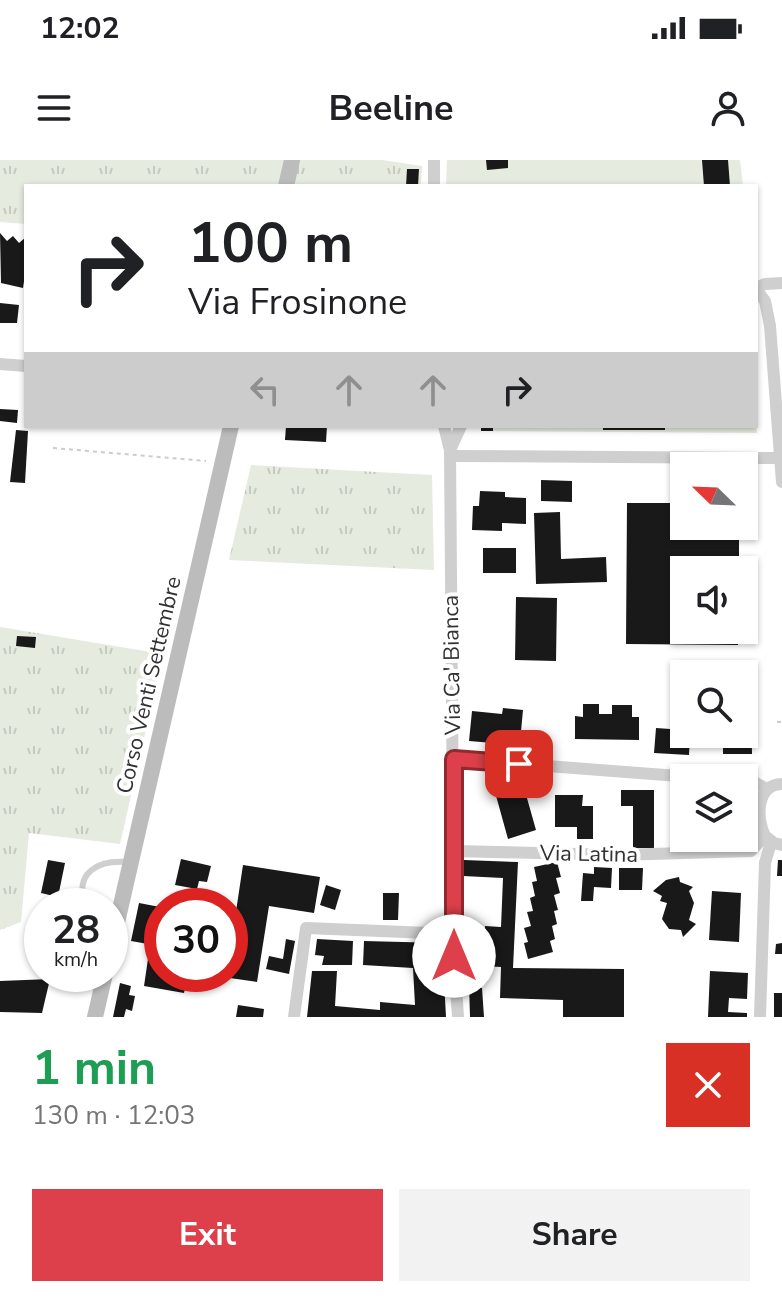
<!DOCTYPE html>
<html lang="en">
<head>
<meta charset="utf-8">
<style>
  :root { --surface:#fff; --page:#f2f2f2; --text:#202124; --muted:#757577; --accent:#dd404a }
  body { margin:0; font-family:"Nunito Sans",sans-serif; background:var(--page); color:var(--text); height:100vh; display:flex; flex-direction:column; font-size:30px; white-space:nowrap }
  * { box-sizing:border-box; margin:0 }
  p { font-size:26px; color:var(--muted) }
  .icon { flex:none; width:44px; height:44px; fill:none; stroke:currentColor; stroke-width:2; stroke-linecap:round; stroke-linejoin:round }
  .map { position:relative; height:857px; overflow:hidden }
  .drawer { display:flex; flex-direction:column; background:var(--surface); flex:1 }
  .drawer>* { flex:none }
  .guide { position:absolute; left:24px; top:24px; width:734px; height:244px; border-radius:0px; box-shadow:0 2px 6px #0004; background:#fff; color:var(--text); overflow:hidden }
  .needle { width:52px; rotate:293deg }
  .buttons { position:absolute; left:670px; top:292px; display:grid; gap:16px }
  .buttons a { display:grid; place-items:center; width:88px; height:88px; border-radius:0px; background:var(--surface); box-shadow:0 2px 6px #0004; font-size:40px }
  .speed { position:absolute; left:24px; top:728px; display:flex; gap:16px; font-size:40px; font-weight:700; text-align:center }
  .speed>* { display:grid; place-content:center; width:104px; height:104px; border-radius:50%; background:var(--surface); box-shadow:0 2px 6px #0004; line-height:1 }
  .speed small { font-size:20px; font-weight:400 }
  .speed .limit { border:12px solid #d22; background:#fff; color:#111 }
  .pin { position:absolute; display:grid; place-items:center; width:68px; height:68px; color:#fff; margin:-34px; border-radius:16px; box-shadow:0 4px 12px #0006 }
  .me { position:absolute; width:88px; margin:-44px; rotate:0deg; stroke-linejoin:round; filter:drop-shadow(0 0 6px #0008) }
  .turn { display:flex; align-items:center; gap:28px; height:168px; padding:0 32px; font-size:36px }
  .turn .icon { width:104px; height:104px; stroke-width:2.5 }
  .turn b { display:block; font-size:56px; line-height:68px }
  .lanes { display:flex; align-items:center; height:76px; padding:0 32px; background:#0003; justify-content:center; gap:40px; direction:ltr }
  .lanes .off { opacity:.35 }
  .round { display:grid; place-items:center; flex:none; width:84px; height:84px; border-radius:0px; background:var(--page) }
  .overview { display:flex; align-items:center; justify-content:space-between; height:136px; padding:0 32px }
  h1 { font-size:48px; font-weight:700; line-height:60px; color:#1e9e55 }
  .primary-button { display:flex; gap:16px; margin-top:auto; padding:16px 32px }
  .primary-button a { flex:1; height:92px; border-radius:0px; background:var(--accent); color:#fff; font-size:32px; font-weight:700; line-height:92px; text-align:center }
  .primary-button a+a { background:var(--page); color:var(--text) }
  .status { display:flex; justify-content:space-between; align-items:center; height:56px; padding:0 40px; background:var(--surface); direction:ltr }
  .status svg { height:22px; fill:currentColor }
  header { display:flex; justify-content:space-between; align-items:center; height:104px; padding:0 32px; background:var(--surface); font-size:36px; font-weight:700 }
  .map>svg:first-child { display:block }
</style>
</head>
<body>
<div class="status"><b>12:02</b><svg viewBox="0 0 49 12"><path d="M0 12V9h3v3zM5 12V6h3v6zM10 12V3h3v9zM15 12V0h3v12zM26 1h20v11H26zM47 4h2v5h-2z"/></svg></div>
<header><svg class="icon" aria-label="menu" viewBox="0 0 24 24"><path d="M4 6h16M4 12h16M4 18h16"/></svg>Beeline<svg class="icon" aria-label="person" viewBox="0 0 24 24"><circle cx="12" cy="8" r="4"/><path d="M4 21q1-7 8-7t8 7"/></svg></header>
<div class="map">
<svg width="782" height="857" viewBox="0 0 782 857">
  <defs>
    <pattern id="grass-tufts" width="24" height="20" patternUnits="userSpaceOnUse" patternTransform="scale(2)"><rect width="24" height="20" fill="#e5ebdf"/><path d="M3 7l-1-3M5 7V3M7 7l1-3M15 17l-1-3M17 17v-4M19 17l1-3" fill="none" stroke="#c5cac0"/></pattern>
  </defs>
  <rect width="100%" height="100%" fill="#fff"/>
  <g fill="url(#grass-tufts)">
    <path d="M0,0h382l40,6 -1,20h-395v38l-26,-2z"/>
    <path d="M251,305l181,10 2,95 -205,-10z"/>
    <path d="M0,467l163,27 -43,190 -91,-11 -8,89 -21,8z"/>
  </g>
  <g fill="#e5ebdf">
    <path d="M447,0h293l3,26h-297z"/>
    <path d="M756,259l1,14 -276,-2v-5h275z"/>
  </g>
  <g fill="#191919">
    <path d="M486,0h22v8l-21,2z"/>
    <path d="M702,0h26l2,26h-26z"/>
    <path d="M407,9h12l-1,17h-12z"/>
    <path d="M0,73l7,8 6,-5 6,7 7,-6v31l-3,20 -22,-5z"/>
    <path d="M0,143l19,2 -2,18h-17z"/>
    <path d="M0,249l18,1 -1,13 -17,-2z"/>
    <path d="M286,266h41l-1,16 -41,-2z"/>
    <rect x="481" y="266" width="12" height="5"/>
    <rect x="603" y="267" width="62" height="3"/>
    <path d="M16,270l12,1 -3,52 -15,-1z"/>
    <path d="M541,320l31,1v21l-31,-1z"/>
    <path d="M480,331l25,1v5l21,1v26l-24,-1v8l-30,-1 1,-24h6z"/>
    <path d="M627,343h57v23h55v44h-55v60h54v15l-112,-1z"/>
    <path d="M560,352l1,47 45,-2 1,25 -71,2 -2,-71z"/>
    <rect x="483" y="388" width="33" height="25"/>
    <path d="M516,437l41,1 -1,63 -41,-1z"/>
    <path d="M17,476l19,1 -1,11 -19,-2z"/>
    <path d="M744,531h7l1,63h-29v-20h21z"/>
    <path d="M583,544h16v10h13v-9h20v12h7v23l-64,-1v-23l8,1z"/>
    <path d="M503,548l20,2 -3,32 -17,-1 1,-6 -10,-1 -1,9 -24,-2 3,-30 30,3z"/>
    <path d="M656,568l28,2v4h6l-1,21 -35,-2z"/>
    <path d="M523,624l13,46 -28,9 -13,-47z"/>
    <path d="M621,630h33v58h-21v-42h-12z"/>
    <path d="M555,635h28l-1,11h11v33h-16v-12h-22z"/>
    <path d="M677,642l7,1v35h11l-1,3 -21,-2z"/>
    <path d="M708,678h26l-1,5 -25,-3z"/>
    <path d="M181,699l30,7 -4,16 -8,-1 -2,8 -22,-4z"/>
    <path d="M48,700l17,3 -7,34 -17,-4z"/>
    <path d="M464,700l54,2 -5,106 111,1v48h-61v-17l-63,-2 1,-31 -18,-1 2,-40 16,1 2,-49 -40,-2z"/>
    <path d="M778,700h4v16h-5z"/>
    <path d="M557,702l4,15 -5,1 4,15 -6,2 4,15 -4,1 3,13 -5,2 3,13 -5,2 3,11 -25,7 -4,-16 4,-1 -4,-14 7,-2 -4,-14 6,-1 -3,-13 5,-2 -3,-14 5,-1 -3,-14z"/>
    <path d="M243,705l77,12 -6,36 -45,-7 -12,76 -41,-6 14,-2v-44l3,1z"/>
    <path d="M594,707l18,1 -1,20 -17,-1 -1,14h-12l2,-28 11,1z"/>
    <path d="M619,708h24l-1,22h-23z"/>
    <path d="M679,717l1,5 13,5 -4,4 5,12 -5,17 7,4 -13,13 -2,-7 -12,-1 -7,-10 5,-16 -7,-2 2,-5 -9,-5 13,-11z"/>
    <path d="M326,725l15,5 -6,20 -15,-5z"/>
    <path d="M712,731l29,2 -2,49 -30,-2z"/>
    <path d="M383,733h16l-1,27h-15z"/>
    <path d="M139,743l21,4 -2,11 4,1v11l-3,16 -28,-5z"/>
    <path d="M286,779l9,2 -6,33 -23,-5 3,-13 14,3z"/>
    <path d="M317,779l36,2 -1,24h-30l2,-9 -9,-1z"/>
    <path d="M364,781l78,2 4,74h-139l5,-46h25l-2,35 45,4v-8l35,3 -2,-37 -50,-3z"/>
    <path d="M782,783v11h-7l1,-10z"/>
    <path d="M149,792l13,2v20h26l-4,19 -40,-7z"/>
    <path d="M710,811l38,2 -1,26 -18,-1 -1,14 19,1v4h-39z"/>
    <path d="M50,819l-8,34 -42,-1v-31z"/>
    <path d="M120,823l11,3 -2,9 6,1 -3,15 -6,-2 -2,8h-11z"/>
    <path d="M469,824h3v4h10l2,29h-14z"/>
    <rect x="774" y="833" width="8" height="24"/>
    <path d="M238,845l26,4 -1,8h-27z"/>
  </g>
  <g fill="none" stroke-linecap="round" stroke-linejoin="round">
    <g stroke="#ccc" stroke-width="2" stroke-dasharray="4 4" stroke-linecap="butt">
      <path d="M53,288l153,13"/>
      <path d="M777,562h5"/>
    </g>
    <path stroke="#cfcfcf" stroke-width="6" d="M85,746c-11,-34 13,-46 42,-44"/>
    <g stroke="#cfcfcf" stroke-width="12">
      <path d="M434,26v-26"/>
      <path d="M756,128l9,-4 17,-1"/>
      <path d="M756,129l9,12 5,25 12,156"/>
      <path d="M0,204l26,2"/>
      <path d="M444,266l6,24 4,506 4,61"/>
      <path d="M450,290l11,-24"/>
      <path d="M450,296l330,2"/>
      <path d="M454,599l251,19"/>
      <path d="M744,621l12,2 11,6"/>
      <path d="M782,624c-26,0 -26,35 -17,52l9,7 8,2"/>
      <path d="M454,691l163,4 134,-4 14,-15"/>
      <path d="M294,857l12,-89 148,6"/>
      <path d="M760,857l5,-154 6,-21"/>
    </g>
    <g stroke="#bcbcbc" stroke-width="16">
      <path d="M286,26l6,-26"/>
      <path d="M110,793l121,-527"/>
      <path d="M95,857l10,-43"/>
    </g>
  </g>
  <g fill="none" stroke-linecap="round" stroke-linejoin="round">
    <g stroke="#902a30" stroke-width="20">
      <path id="route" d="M454,796v-197l65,5"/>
    </g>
    <use href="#route" stroke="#dd404a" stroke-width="14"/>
  </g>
  <g text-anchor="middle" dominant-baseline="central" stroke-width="8" stroke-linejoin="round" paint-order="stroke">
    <g font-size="22" fill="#323232" stroke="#fff">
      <text transform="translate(452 505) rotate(-91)">Via Ca' Bianca</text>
      <text transform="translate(149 525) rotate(-77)">Corso Venti Settembre</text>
      <text transform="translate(589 694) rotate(1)">Via Latina</text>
    </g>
  </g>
</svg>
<div class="buttons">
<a><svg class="needle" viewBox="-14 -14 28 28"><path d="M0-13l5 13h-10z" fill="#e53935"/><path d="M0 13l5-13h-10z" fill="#757577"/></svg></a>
<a><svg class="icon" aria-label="sound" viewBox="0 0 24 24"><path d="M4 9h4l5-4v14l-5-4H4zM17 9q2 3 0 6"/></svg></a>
<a><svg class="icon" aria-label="search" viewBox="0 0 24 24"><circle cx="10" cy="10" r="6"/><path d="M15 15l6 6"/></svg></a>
<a><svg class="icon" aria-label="layers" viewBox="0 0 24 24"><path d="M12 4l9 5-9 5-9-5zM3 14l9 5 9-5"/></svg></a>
</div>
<div class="speed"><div>28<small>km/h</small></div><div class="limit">30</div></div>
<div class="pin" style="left:519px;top:604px;background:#d93025"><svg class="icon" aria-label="arrive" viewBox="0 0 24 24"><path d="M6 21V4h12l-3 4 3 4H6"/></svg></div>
<svg class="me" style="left:454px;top:796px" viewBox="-20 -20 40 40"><circle r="19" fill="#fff"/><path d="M0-13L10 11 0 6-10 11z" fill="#dd404a"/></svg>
<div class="guide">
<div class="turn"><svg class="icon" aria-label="right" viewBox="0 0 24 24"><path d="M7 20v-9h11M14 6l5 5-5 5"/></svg><div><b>100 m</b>Via Frosinone</div></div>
<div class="lanes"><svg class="icon off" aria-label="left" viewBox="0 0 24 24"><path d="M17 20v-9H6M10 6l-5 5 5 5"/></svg><svg class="icon off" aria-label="ahead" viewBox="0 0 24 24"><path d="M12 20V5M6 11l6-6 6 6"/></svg><svg class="icon off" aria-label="ahead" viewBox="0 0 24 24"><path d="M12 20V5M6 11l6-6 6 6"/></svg><svg class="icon" aria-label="right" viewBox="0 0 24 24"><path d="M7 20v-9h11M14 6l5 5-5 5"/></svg></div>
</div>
</div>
<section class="drawer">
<div class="overview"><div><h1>1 min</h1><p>130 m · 12:03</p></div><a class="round" style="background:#d93025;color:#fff"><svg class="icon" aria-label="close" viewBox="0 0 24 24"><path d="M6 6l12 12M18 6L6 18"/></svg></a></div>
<div class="primary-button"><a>Exit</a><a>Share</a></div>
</section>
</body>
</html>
